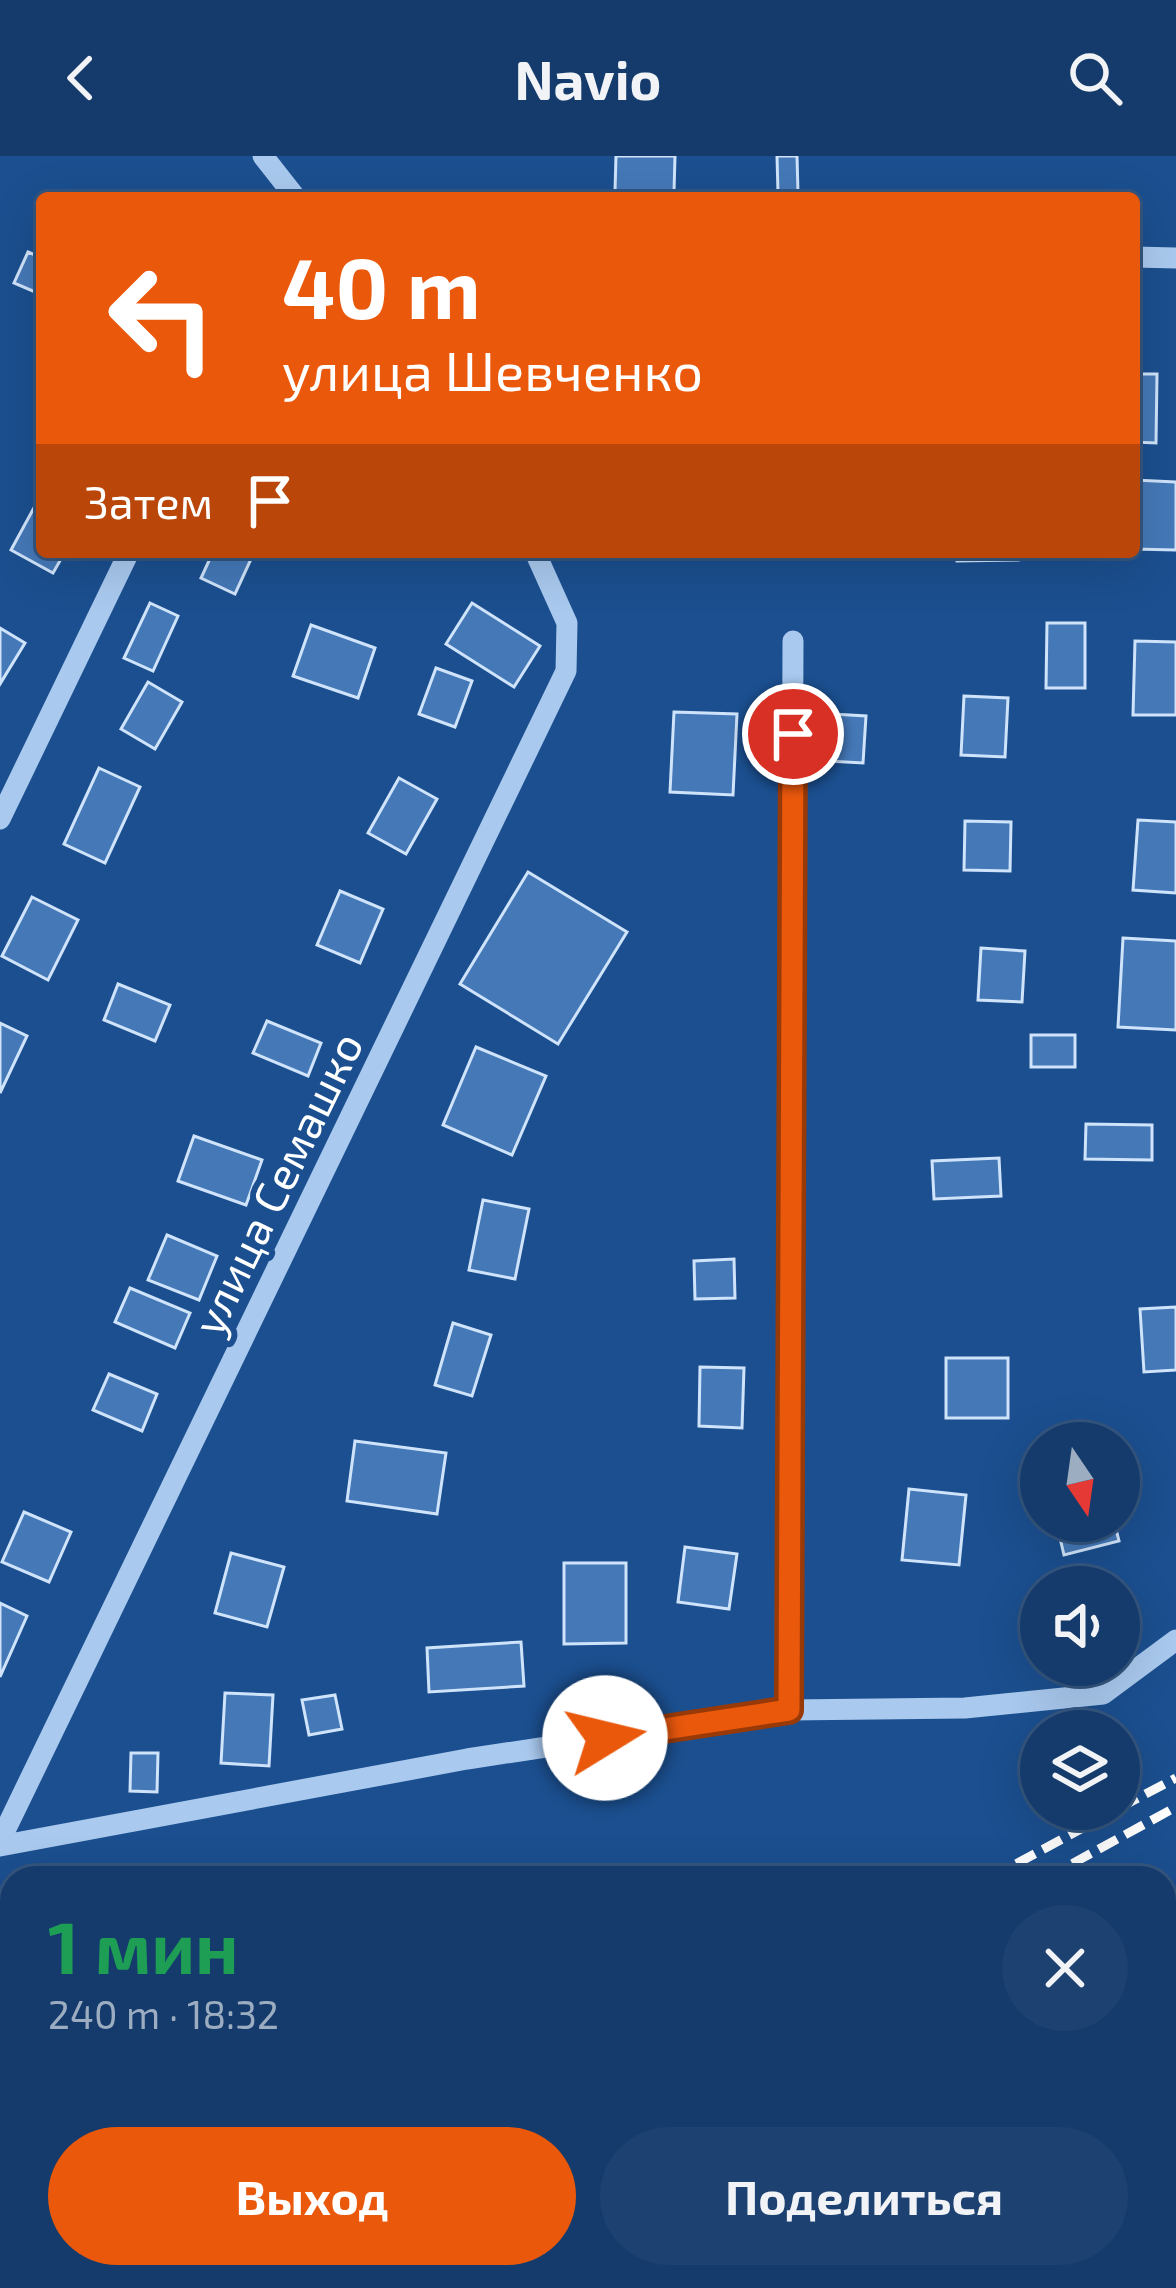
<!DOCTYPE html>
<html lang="ru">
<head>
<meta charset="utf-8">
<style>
  :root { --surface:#143b6b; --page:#1d4271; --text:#f1f3f6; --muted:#9dadc1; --line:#33557e; --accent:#ea580c }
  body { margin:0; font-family:"Exo 2",sans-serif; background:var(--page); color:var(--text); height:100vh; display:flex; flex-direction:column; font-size:45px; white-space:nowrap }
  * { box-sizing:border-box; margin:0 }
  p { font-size:39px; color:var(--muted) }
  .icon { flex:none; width:66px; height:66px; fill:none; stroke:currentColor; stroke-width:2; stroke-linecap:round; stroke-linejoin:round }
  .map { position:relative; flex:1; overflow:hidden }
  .side { position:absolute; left:0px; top:1710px; width:1176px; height:423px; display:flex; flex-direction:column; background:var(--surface); border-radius:36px 36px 0 0; box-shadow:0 12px 48px #0002,0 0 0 3px var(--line) }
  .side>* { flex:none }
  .top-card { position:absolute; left:36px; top:36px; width:1104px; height:366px; border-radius:12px; box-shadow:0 12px 48px #0002,0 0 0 3px var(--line); background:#ea580c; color:#fff; overflow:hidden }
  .needle { width:78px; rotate:167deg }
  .controls { position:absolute; left:1020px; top:1266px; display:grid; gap:24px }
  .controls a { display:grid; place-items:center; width:120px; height:120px; border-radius:50%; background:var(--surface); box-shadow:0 12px 48px #0002,0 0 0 3px var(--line); font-size:60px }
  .pin { position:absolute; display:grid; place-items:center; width:102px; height:102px; color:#fff; margin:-51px; border:6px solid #fff; border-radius:50%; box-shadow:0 3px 12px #0007 }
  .me { position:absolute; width:132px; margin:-66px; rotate:81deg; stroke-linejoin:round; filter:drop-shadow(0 0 9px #0008) }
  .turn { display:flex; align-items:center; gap:42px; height:252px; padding:0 48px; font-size:54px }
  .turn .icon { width:156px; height:156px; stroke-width:2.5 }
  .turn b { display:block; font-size:84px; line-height:102px }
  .then { display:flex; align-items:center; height:114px; padding:0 48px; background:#0003; gap:24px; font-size:45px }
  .round { display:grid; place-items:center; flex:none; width:126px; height:126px; border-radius:63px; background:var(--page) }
  .headline { display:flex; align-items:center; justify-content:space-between; height:204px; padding:0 48px }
  h1 { font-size:72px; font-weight:700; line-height:90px; color:#1e9e55 }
  .cta { display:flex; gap:24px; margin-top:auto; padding:24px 48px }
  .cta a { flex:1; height:138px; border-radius:72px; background:var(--accent); color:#fff; font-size:48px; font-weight:700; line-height:138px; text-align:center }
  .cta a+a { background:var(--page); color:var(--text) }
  header { display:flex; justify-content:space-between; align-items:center; height:156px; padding:0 48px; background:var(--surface); font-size:54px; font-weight:700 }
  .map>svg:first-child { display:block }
</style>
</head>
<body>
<header><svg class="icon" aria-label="back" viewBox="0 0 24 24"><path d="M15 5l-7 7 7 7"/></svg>Navio<svg class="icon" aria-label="search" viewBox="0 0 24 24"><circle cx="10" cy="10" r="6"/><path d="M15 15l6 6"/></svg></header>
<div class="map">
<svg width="1176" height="2132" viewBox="0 0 1176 2132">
  <rect width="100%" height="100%" fill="#1b4f8f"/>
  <g fill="#2e69ad">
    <path d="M1176,1800v78l-12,5v-77z"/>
    <path d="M352,2121h231l-27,11h-231z"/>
  </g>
  <g fill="#4478b7" stroke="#cfe3fa" stroke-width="3">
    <path d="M616,0h59l-1,36 -59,-1z"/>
    <path d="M777,0h20l1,37h-20z"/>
    <path d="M28,96l14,6v37l-28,-12z"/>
    <path d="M1134,218h23l-1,69 -22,-1z"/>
    <path d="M1134,324l42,2v68l-42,-1z"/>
    <path d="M42,337v59h23l-12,21 -42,-23z"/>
    <path d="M213,396h28l11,5 -17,37 -34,-16z"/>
    <path d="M956,396h61l1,8 -61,1z"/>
    <path d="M150,447l28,13 -25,55 -29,-13z"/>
    <path d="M472,447l68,43 -26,41 -68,-43z"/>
    <path d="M1047,467h38v65h-39z"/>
    <path d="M311,469l64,23 -17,50 -65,-22z"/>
    <path d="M0,472l25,15 -25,41z"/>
    <path d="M1135,485l41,1v73h-43z"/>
    <path d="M436,512l36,13 -17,46 -36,-13z"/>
    <path d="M148,526l34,20 -27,47 -34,-20z"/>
    <path d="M964,540l44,2 -3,59 -44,-2z"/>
    <path d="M674,556l63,2 -4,81 -63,-3z"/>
    <path d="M832,558l34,2 -3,47 -35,-2z"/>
    <path d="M99,612l41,19 -35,76 -41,-19z"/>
    <path d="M399,622l38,21 -31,55 -38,-21z"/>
    <path d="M1138,664l38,2v71l-43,-3z"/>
    <path d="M965,665l46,1 -1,49 -46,-1z"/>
    <path d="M528,716l99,60 -69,112 -98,-60z"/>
    <path d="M340,735l43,18 -23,54 -43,-18z"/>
    <path d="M32,741l46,23 -30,60 -46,-24z"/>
    <path d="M1123,782l53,3v89l-58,-3z"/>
    <path d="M981,792l44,3 -3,51 -44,-2z"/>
    <path d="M118,828l52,21 -15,36 -51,-21z"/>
    <path d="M267,865l54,22 -13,33 -55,-23z"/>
    <path d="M0,867l27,13 -27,57z"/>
    <rect x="1031" y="879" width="44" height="32"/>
    <path d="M476,891l70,29 -34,79 -69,-30z"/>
    <path d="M1086,968l66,1v35l-67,-1z"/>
    <path d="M194,980l68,24 -16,45 -68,-24z"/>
    <path d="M999,1002l2,38 -67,3 -2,-38z"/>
    <path d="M483,1044l46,9 -14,70 -46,-9z"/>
    <path d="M167,1079l50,21 -18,44 -51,-20z"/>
    <path d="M734,1103l1,39 -40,1 -1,-38z"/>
    <path d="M130,1132l60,25 -15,35 -60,-26z"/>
    <path d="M1176,1151v63l-32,2 -4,-63z"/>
    <path d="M453,1167l38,12 -19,61 -37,-11z"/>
    <rect x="946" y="1202" width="62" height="60"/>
    <path d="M700,1211l44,1 -2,60 -43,-2z"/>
    <path d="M109,1218l48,20 -15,37 -49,-21z"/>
    <path d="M355,1285l91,12 -9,61 -90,-13z"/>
    <path d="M909,1333l57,6 -7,70 -57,-5z"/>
    <path d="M24,1356l47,20 -22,50 -47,-20z"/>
    <path d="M1056,1365h58l5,20 -55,14z"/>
    <path d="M685,1391l52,7 -8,55 -51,-7z"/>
    <path d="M231,1397l53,14 -17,60 -52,-14z"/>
    <path d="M564,1407h62v80l-62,1z"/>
    <path d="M0,1447l27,13 -27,61z"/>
    <path d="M521,1486l3,44 -95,6 -2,-44z"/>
    <path d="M225,1537l48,2 -4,71 -48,-3z"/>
    <path d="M335,1539l7,34 -33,6 -7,-35z"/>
    <path d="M131,1597h27l-1,39 -27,-1z"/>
  </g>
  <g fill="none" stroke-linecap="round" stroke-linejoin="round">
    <g stroke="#a9c9ee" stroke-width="21">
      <path d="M263,0l33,42"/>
      <path d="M1134,101l42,1"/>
      <path d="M0,663l129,-267"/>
      <path d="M789,1554l4,-1069"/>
      <path d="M0,1685l566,-1170 1,-48 -32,-71"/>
      <path d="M0,1690l467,-87 322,-49 176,-2 138,-14 73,-54"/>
      <path d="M900,2121l4,11"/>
    </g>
    <g stroke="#f0f6ff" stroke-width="30">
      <path d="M1164,1962l12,-5"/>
      <path d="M735,2132l27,-11"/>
    </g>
    <g stroke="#fff" stroke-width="9" stroke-dasharray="21 9" stroke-linecap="butt">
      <path d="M1119,1652l57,-30"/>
      <path d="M990,1722l128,-69"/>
      <path d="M1046,1722l130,-71"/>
      <path d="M0,2132l41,-11"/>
      <path d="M99,2132l41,-11"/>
    </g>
  </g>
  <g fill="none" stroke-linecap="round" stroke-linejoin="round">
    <g stroke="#983908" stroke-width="30">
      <path id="route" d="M605,1582l184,-28 4,-976"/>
    </g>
    <use href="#route" stroke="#ea580c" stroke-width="21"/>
  </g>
  <g text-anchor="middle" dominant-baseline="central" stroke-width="12" stroke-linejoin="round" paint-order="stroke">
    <g font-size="45" fill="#fff" stroke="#1b4f8f">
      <text transform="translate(276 1027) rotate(-64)">улица Семашко</text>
    </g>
  </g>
</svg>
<div class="controls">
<a><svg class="needle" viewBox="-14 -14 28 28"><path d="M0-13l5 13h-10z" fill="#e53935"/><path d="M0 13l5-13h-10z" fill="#9dadc1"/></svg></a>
<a><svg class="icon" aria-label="sound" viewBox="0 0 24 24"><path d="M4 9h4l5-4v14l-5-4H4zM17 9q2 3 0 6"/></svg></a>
<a><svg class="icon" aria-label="layers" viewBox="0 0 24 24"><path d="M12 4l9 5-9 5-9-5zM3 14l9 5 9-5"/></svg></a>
</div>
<div class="pin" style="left:793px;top:578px;background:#d93025"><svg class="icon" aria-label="arrive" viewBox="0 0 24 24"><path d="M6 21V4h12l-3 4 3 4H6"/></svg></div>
<svg class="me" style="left:605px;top:1582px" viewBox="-20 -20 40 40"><circle r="19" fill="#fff"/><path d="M0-13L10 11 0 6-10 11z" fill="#ea580c"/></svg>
<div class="top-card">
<div class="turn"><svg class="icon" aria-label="left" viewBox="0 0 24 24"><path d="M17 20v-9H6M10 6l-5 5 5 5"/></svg><div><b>40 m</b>улица Шевченко</div></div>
<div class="then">Затем<svg class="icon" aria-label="arrive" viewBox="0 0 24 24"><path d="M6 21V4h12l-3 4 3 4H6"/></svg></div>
</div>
<section class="side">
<div class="headline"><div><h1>1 мин</h1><p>240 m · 18:32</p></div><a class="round"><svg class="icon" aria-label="close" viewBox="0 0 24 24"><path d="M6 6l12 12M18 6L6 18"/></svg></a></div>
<div class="cta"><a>Выход</a><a>Поделиться</a></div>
</section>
</div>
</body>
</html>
